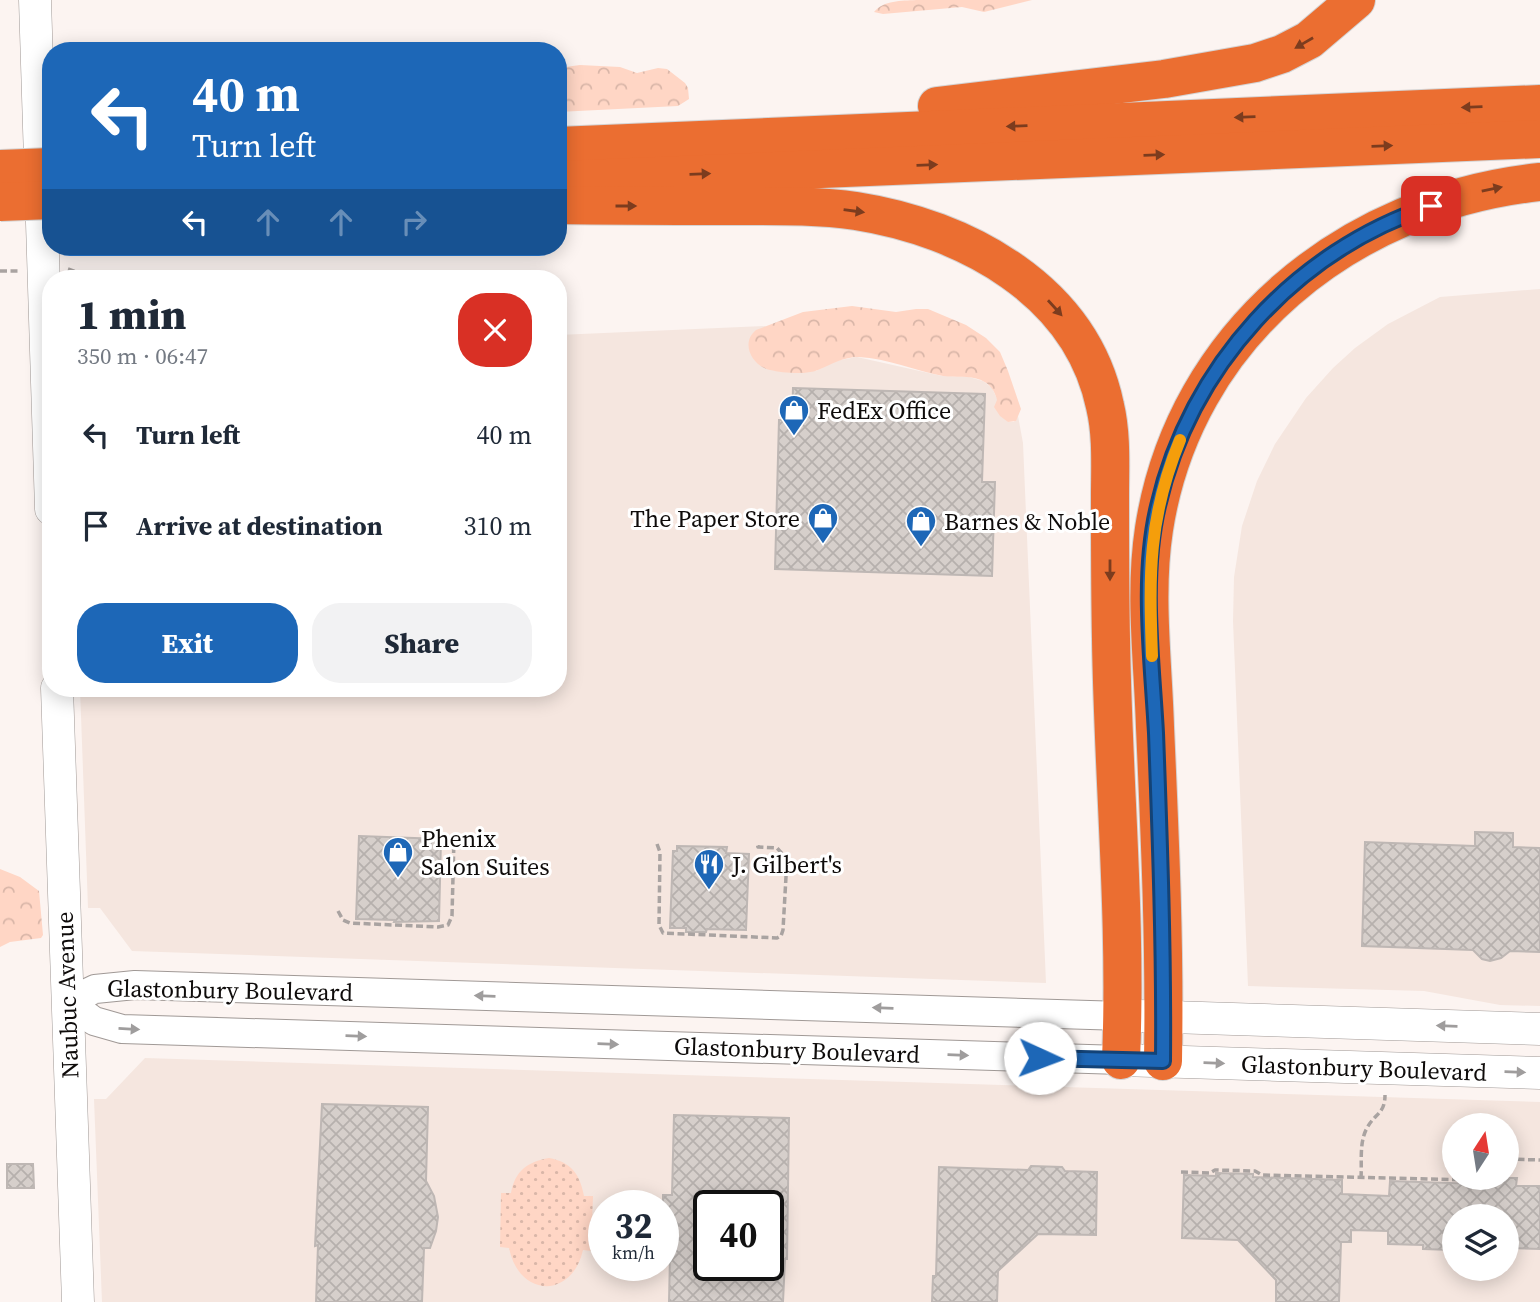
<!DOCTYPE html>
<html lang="en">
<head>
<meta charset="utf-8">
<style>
  :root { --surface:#fff; --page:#f2f2f3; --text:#1f2937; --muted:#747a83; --accent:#1d67b7 }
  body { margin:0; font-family:"Source Serif 4",serif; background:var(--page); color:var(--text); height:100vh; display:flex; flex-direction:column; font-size:26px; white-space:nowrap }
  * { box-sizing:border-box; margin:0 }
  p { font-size:23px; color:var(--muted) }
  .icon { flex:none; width:38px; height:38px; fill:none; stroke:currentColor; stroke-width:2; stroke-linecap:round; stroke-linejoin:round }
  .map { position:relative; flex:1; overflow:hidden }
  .drawer { position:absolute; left:42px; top:270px; width:525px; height:427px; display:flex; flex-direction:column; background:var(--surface); border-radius:28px; box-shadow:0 4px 18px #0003 }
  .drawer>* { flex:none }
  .hud { position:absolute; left:42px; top:42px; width:525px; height:214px; border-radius:28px; box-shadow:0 4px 18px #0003; background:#1d67b7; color:#fff; overflow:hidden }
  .needle { width:46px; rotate:12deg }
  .controls { position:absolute; left:1442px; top:1113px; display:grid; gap:14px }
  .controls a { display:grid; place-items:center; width:77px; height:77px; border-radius:50%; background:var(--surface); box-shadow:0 4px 18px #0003; font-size:35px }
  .speed { position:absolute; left:588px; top:1190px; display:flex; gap:14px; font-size:35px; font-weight:700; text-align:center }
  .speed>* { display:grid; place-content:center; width:91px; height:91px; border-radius:50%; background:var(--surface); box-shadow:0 4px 18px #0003; line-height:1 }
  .speed small { font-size:18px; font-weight:400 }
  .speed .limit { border:4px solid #111; border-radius:10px; background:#fff; color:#111 }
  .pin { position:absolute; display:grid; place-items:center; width:60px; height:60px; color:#fff; margin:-30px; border-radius:14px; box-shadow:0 4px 10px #0006 }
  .me { position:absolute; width:77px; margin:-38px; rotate:92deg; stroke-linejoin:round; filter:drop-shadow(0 0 5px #0008) }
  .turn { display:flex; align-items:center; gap:24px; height:147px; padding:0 35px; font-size:32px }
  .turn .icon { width:91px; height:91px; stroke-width:2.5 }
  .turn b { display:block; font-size:49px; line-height:60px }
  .lanes { display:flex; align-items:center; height:66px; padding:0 35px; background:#0003; justify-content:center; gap:35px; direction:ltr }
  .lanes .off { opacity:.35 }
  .round { display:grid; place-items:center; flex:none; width:74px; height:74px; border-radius:28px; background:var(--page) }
  .headline { display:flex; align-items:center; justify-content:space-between; height:119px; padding:0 35px }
  h1 { font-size:42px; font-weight:800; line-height:52px }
  .button { display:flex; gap:14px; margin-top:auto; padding:14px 35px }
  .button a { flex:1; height:80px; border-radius:28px; background:var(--accent); color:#fff; font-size:28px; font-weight:800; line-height:80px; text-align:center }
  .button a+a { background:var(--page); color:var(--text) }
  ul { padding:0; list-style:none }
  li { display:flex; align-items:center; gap:21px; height:91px; padding:0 35px }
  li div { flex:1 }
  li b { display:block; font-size:26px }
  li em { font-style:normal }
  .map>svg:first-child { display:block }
</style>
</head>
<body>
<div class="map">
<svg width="1540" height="1302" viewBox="0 0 1540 1302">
  <defs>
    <pattern id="grass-dots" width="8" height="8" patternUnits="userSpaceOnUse" patternTransform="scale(1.75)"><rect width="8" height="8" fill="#ffd6c5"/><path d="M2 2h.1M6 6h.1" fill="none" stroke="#d9b6a8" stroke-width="1.8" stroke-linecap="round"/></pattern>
    <pattern id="forest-crowns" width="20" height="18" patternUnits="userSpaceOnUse" patternTransform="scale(1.75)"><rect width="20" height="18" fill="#ffd6c5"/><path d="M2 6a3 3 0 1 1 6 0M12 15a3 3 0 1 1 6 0" fill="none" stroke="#d9b6a8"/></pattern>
    <pattern id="building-cross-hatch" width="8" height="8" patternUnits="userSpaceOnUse" patternTransform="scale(1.75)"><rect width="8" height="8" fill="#d6cfcb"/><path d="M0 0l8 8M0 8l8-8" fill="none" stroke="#b6b0ad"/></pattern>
  </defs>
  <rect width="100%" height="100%" fill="#fcf4f1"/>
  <g fill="#f5e6df" fill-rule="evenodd">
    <path d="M1540,289v717l-40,-1 -76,-14 -176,-5 -15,-365 1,-44 8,-51 15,-45 18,-37 31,-46 27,-30 22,-20 33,-24 52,-27z"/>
    <path d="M765,326l51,45 19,-10 22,-4 85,19 27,1 14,4 9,7 16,34h6l4,-6 5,27 23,540 -914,-32 -32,-43h-12l-8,-220h478v-353z"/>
    <path d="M145,1058l1395,44v200h-1438l-8,-203h12zM1454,1125h53v53h-53zM604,1206h59v59h-59zM709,1206h59v59h-59zM1454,1216h53v53h-53z"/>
  </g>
  <path fill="url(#grass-dots)" d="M549,1158c22,4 31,16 35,38h9l-2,55 -8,-1c-11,49 -64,48 -74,-2l-9,-1 1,-54h10c4,-22 16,-31 38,-35z"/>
  <g fill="url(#forest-crowns)">
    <path d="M916,0h116l-48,12 -22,-5 -79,7 -9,-2c10,-12 27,-11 42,-12z"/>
    <path d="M580,65l40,2 17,6 21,-5 9,1 18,14 3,5 1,11 -11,7 -120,6v-44z"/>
    <path d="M852,306l44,6 20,-3h12l38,16 20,13 14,14 8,19 13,38 -5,12 -8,1 -8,-6 -6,-9 3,-7c-2,-9 -7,-16 -16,-20 -13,-5 -25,-2 -38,-4 -28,-5 -56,-18 -84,-19 -16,0 -27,7 -41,13 -12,5 -35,3 -48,0 -18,-4 -30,-27 -14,-40l47,-18z"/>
    <path d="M0,869l20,8 19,14 4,44 -2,3 -31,4 -10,5z"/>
  </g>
  <g fill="url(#building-cross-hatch)" stroke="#beb7b4" stroke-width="2" fill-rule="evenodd">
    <path d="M793,388l192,6 -3,88h13l-3,94 -217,-7 4,-149h13z"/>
    <path d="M1475,832l38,1v14l27,1v104l-30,-1 -9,7 -11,3 -8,-2 -9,-9 -111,-4 3,-104 110,4z"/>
    <path d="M359,836l82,3 -2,82 -45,1 1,-2 -39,-1z"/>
    <path d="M677,846l50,1 -1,6 23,1 -3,76 -39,-1 -1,3h-20v-4h-16l3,-77h4z"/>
    <path d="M322,1104l106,3 -2,74 8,15 4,21 -2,14 -6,17h-6l-2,54h-106l2,-57 -3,1z"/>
    <path d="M674,1115l115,3 -2,141h-2l-2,43h-114l1,-47h-7v-60h9zM709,1206h59v59h-59z"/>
    <path d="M7,1164h26l1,24h-27z"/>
    <path d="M1031,1166l31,1 3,4 32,1 -1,63 -58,-1 -40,37 -1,31h-65l1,-26h3l3,-109 89,3z"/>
    <path d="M1216,1173l37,1v3l89,3v14l47,2 1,-15 89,3v-6h38l-1,8h24v63l-33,-1v-32h-53l-1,34 -30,-1v-4l-35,-1v-13l-37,-1v12h-10l-2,60h-63v-22l-38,-40 -56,-2 2,-63 32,1z"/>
  </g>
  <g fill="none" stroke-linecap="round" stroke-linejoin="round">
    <g stroke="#a09996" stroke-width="30">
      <path id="tertiary" d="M1121,1060l-999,-31 -28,-8 -26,-19 27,-13 40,-4 988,31"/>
    </g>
    <g stroke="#a09996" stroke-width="33">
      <g id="secondary">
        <path d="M35,0l16,509"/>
        <path d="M57,688l21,614"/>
        <path d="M1139,1016l401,13"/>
        <path d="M1121,1060l419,13"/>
      </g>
    </g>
    <g stroke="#d4d3d3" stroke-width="40">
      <g id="motorway">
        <path d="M937,106l227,-27 91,-16 27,-9 27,-14 47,-40"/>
        <path d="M558,146l982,-42"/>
        <path d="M558,180l982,-41"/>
        <path d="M558,205c59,1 117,1 175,1 41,0 83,-1 123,5 109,17 225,79 249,195 7,29 5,61 5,90 0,48 0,95 1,143 2,140 16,281 10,421"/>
        <path d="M1163,1061c2,-112 -3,-223 -8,-334 -2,-65 -11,-133 -1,-198 30,-195 195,-327 386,-347"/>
      </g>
    </g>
    <g stroke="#a9a3a1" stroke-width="3.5" stroke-dasharray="7 3.5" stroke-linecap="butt">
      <path d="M68,269l14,5 3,4"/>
      <path d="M0,271h19"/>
      <path d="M657,844l3,8 -1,73 4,8 114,5 4,-2 2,-6 4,-71 -10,-11 -19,-1 -1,-4"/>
      <path d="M338,911l5,9 7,3 88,4 10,-2 4,-9 2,-78"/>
      <path d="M1507,1159l33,1"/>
      <path d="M1181,1172l29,1 5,-3 40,1 7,4 208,5 3,-2"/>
      <path d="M1361,1178c1,-16 -2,-36 6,-50 8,-15 18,-14 18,-33"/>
    </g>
    <use href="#tertiary" stroke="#fff" stroke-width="28"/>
    <use href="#secondary" stroke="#fff" stroke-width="32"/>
    <use href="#motorway" stroke="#eb6e31" stroke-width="38"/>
    <g stroke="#d4d3d3" stroke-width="40" stroke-linecap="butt">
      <g id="motorway-bridge">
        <path d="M0,169l51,-2"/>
        <path d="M0,202l51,-2"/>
      </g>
    </g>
    <use href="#motorway-bridge" stroke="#eb6e31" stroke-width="38"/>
  </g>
  <defs><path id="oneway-solid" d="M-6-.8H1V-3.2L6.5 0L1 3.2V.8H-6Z" transform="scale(1.75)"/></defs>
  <g fill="#7c3c1e">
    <use href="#oneway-solid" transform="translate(1304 43) rotate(150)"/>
    <use href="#oneway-solid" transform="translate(1472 107) rotate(178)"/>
    <use href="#oneway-solid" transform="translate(1245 117) rotate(178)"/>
    <use href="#oneway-solid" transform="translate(1017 126) rotate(178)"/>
    <use href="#oneway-solid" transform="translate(1382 146) rotate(-2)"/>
    <use href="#oneway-solid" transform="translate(1154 155) rotate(-2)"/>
    <use href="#oneway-solid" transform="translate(927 165) rotate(-2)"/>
    <use href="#oneway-solid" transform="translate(700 174) rotate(-2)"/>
    <use href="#oneway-solid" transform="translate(1492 189) rotate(-12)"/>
    <use href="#oneway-solid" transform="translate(626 206)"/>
    <use href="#oneway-solid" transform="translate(854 211) rotate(8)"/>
    <use href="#oneway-solid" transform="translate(1055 308) rotate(48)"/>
    <use href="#oneway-solid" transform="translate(1110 570) rotate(90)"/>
  </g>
  <g fill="#9f9d9d">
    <use href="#oneway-solid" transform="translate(485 996) rotate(-178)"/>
    <use href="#oneway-solid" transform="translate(883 1008) rotate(-178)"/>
    <use href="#oneway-solid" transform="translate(1447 1026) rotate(-178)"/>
    <use href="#oneway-solid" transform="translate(129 1029) rotate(3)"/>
    <use href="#oneway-solid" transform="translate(356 1036) rotate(2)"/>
    <use href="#oneway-solid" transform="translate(608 1044) rotate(2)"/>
    <use href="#oneway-solid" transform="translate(958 1055) rotate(2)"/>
    <use href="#oneway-solid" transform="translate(1214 1063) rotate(2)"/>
    <use href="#oneway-solid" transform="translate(1515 1072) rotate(2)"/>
  </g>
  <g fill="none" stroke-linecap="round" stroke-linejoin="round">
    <g stroke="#134377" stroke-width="18">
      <path id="route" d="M1040,1058l123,3c1,-110 -3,-219 -7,-328 -4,-73 -15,-156 2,-227 32,-139 137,-255 273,-300"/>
    </g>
    <use href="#route" stroke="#1d67b7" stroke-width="12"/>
    <path stroke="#f59e0b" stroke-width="12" d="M1152,656c-3,-82 -4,-138 28,-216"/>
  </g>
  <defs>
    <g id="shop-pin" transform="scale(1.575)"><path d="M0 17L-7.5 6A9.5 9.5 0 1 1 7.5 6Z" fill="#1d67b7" stroke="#fff"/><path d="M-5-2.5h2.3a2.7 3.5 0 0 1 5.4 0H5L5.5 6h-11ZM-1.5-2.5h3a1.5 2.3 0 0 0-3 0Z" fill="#fff"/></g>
    <g id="restaurant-pin" transform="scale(1.575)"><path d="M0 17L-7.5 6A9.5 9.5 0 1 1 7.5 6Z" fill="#1d67b7" stroke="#fff"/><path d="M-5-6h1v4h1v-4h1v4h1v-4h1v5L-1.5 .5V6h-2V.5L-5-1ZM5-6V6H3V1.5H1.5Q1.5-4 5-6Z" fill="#fff"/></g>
  </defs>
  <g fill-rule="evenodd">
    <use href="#shop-pin" x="794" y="410"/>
    <use href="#shop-pin" x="823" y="518"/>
    <use href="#shop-pin" x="921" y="521"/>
    <use href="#shop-pin" x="398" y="852"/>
    <use href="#restaurant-pin" x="709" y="864"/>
  </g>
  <g text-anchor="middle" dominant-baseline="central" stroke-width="6" stroke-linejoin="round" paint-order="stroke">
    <g font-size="24" fill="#0e0b0a" stroke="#fff" text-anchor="start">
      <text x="817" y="410">FedEx Office</text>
      <text x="800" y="518" text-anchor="end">The Paper Store</text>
      <text x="944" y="521">Barnes &amp; Noble</text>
      <text x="421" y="838">Phenix<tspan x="421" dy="28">Salon Suites</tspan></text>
      <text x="732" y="864">J. Gilbert's</text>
    </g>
    <g font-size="24" fill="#0e0b0a" stroke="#fff">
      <text transform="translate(230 990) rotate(1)">Glastonbury Boulevard</text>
      <text transform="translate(67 995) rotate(-92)">Naubuc Avenue</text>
      <text transform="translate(797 1050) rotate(2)">Glastonbury Boulevard</text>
      <text transform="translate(1364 1068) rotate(2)">Glastonbury Boulevard</text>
    </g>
  </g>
</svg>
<div class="controls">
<a><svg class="needle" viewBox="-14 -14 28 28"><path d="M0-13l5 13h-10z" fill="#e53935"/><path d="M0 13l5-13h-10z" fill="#747a83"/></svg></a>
<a><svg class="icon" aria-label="layers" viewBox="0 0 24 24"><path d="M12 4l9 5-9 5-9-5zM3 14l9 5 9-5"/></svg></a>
</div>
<div class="speed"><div>32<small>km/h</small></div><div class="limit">40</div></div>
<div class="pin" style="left:1431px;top:206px;background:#d93025"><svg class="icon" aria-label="arrive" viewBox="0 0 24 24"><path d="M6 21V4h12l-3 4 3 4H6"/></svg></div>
<svg class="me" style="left:1040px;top:1058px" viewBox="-20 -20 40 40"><circle r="19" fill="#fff"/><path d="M0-13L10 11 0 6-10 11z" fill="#1d67b7"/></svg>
<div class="hud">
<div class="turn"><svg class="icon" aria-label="left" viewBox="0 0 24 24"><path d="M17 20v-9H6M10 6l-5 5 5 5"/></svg><div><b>40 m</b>Turn left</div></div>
<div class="lanes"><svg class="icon" aria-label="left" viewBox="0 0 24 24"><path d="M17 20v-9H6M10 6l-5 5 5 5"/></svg><svg class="icon off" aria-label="ahead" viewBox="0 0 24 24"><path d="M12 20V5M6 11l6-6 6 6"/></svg><svg class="icon off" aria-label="ahead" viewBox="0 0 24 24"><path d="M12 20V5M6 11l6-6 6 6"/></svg><svg class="icon off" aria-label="right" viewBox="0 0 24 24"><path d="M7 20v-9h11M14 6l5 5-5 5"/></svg></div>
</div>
<section class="drawer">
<div class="headline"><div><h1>1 min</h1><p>350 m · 06:47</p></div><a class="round" style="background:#d93025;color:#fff"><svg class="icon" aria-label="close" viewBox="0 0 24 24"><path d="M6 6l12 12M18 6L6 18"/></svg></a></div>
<ul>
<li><svg class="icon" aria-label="left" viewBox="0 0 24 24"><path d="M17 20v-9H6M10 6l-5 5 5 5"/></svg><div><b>Turn left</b></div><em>40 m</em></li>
<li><svg class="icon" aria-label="arrive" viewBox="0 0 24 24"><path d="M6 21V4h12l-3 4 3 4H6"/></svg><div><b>Arrive at destination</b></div><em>310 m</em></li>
</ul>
<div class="button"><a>Exit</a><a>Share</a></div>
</section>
</div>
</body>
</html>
